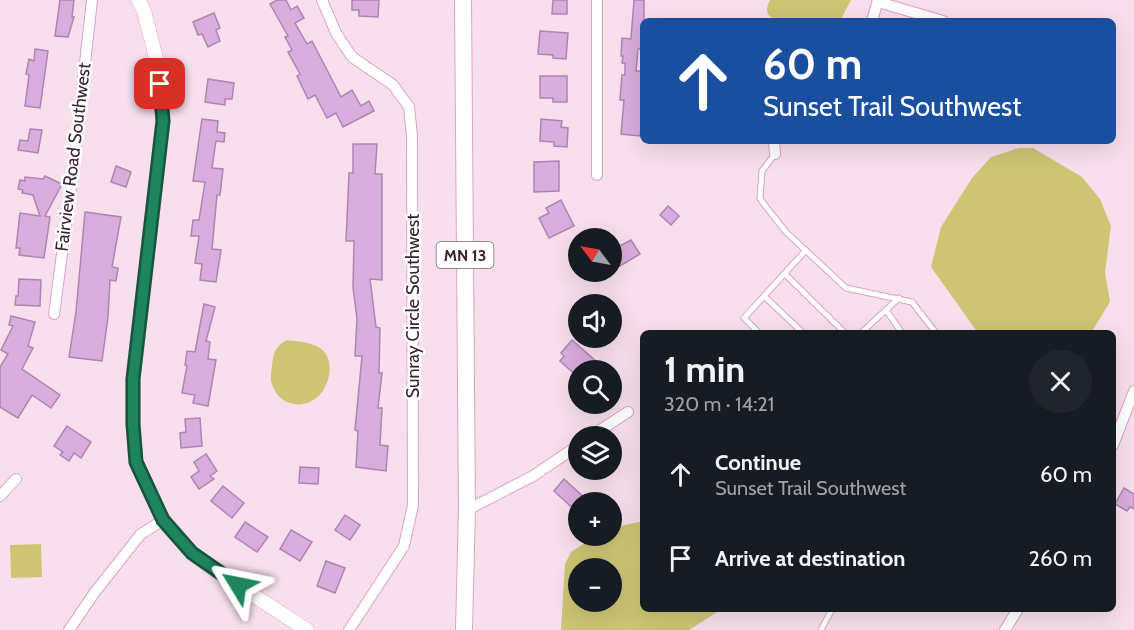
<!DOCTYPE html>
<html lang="en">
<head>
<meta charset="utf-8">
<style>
  :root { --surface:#171b24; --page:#20242c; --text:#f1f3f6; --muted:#9ea1a6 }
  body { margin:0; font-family:Cabin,sans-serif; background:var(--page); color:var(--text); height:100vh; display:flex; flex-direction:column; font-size:22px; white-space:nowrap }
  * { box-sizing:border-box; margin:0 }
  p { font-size:20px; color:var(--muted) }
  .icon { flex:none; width:33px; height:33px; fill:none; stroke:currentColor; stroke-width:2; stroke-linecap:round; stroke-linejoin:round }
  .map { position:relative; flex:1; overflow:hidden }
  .panel { position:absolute; left:640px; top:330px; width:476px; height:282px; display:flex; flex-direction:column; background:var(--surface); border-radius:9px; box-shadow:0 6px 24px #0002 }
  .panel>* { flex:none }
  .guide { position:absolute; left:640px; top:18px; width:476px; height:126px; border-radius:9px; box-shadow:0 6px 24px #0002; background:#1a4fa0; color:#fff; overflow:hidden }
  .needle { width:39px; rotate:302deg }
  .buttons { position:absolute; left:568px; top:228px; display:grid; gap:12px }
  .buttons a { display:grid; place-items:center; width:54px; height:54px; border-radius:50%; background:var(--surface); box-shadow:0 6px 24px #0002; font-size:30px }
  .pin { position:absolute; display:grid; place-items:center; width:51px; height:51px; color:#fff; margin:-26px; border-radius:12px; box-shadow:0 3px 9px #0006 }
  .me { position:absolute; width:66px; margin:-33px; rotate:305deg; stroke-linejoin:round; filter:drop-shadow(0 0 4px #0008) }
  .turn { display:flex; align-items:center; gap:21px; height:126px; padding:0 24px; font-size:27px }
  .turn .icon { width:78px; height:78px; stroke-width:2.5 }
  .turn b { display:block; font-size:42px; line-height:51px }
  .round { display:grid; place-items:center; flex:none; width:63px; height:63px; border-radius:32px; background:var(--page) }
  .head { display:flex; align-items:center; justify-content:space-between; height:102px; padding:0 24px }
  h1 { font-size:36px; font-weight:700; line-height:45px }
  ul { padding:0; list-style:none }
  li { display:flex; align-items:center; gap:18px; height:84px; padding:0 24px }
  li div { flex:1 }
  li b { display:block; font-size:22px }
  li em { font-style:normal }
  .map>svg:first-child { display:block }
</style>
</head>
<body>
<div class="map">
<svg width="1134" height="630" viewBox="0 0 1134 630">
  <rect width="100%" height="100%" fill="#f8dfed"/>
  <g fill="#cdc574" fill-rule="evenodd">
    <path d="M770,0h81l-11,21c-14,0 -65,5 -72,-7 -2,-5 0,-10 2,-14z"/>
    <path d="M1019,148h14l49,29 18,22 11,27 -6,46 5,30 -19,31h-113l-47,-66 10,-40 31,-49 19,-21z"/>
    <path d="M287,340c8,1 19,2 27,5 20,7 19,32 8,47 -14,19 -43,16 -50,-8 -2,-5 -1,-12 0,-18 1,-12 3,-20 15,-26z"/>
    <path d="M643,521l1,88h78l-33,21h-128l4,-66 6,-12 25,-16h16v-8zM579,568h33v34h-33z"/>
    <path d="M41,544l1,33 -31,1 -1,-33z"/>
  </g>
  <g fill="#d9addd" stroke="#ae84b2" stroke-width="1.5">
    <path d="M60,0h14l-2,17h2l-6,20 -13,-1z"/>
    <path d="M277,0h9l5,10 6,-4 7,12 -9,5 12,21 5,-3 29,56 11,-7 9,16 8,-5 5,10 -31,16 -7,-14 -9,5 -12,-23 -7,4 -11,-23 3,-2 -12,-22 4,-2 -7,-13 3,-1 -18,-32z"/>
    <path d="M352,0h27l-1,17 -19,-1v-6h-7z"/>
    <path d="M553,0h14v14h-15z"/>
    <path d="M634,0h10v49h-6l-2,22h7l1,56h-3l-1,9 -19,-2 3,-34h-4l2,-25h3v-12h-3l1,-7h-2l1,-18 9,1z"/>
    <path d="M214,13l6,15 -4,2 4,11 -12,6 -6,-13 -4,1 -5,-13z"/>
    <path d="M540,31l28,2 -2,26 -13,-1v-3l-15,-1z"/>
    <path d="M35,49l13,2 -8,57 -15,-2 4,-31 -3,-1 3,-15 5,2z"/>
    <path d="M540,76h27v26h-14v-4h-13z"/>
    <path d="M208,79l26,4 -2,16h-7v6l-20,-3z"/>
    <path d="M202,119l16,2 -1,11 8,1 -1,9 -8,-1 -4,27 11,1 -3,26h-3l-5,54 9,1 -5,32 -16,-2 2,-16 -7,-1 4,-27h-8l2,-16h6l6,-38 -12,-1z"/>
    <path d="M541,119l21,2 -1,6 7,1 -1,19 -13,-1v-4l-14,-1z"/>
    <path d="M30,129l12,1 -4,23 -20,-3 2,-10 8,1z"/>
    <path d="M353,144h24l-2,30h7v106l-12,-1 6,48 4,1 -1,45h3l-4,35h4l-2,37 8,1 -2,25 -30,-4 2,-36 -3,-1 7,-74h-7l2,-37 -4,-32 1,-46h-8l3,-68h4z"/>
    <path d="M559,161v30l-25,1v-30z"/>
    <path d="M116,166l15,6 -5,15 -15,-5z"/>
    <path d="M45,176l17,8 -17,32 5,1 -6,41 -25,-3 1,-7h-4l4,-35 20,3 -7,-21 -11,-2 1,-3 -5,-1 2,-9 5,1v-4l18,2z"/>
    <path d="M561,200l13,26 -25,12 -10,-20 10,-5 -3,-5z"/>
    <path d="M668,206l11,10 -8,9 -11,-10z"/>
    <path d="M85,212l36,5 -9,50 6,1 -2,13 -6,-1 -2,37 -6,44 -33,-4 7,-45z"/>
    <path d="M631,240l9,14 -25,15 -3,-5v-14z"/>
    <path d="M19,279l22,1 -1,26 -25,-1 1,-9h2z"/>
    <path d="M204,304l11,3 -9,34 4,1 -2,17 8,1 -8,46 -15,-3 2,-8 -13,-2 5,-27 -2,-1 2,-14 8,1z"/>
    <path d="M11,316l24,6 -7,24 5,2 -11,21 38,26 -9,13 -19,-13 -14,23 -18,-11v-40l8,-13 -7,-4 12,-24 -4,-1z"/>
    <path d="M572,340l34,30h-27v8l-19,-17 4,-5 -3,-3z"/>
    <path d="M200,418l2,28 -21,2 -1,-15 6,-1 -1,-13z"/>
    <path d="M67,426l24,16 -10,16 -7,-5 -5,8 -9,-6 3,-3 -9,-6z"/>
    <path d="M206,454l11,17 -7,5 4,3 -15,10 -8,-12 8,-6 -5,-9z"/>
    <path d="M300,467l19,1 -1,16 -19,-1z"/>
    <path d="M564,479l25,23h-10v12l-25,-23z"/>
    <path d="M223,486l21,17 -12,15 -21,-17z"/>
    <path d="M1124,488l10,6v15l-4,-2 -3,4 -12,-7z"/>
    <path d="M345,515l15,10 -10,15 -15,-10z"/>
    <path d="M245,522l23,15 -11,15 -22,-15z"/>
    <path d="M291,530l21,12 -12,19 -20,-12z"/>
    <path d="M326,561l19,7 -10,25 -18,-7z"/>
  </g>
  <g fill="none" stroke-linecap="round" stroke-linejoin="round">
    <g stroke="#dca2c4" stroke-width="7">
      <g id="service">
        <path d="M775,154l-13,17 -2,28 26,33 60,56 66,14 24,31"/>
        <path d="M785,274l60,59"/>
        <path d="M764,296l39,37"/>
        <path d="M886,310l16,23"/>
        <path d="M759,333l-15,-15 62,-68"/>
        <path d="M861,333l38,-35"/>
        <path d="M821,630l11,-21"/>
      </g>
    </g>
    <g stroke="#dca2c4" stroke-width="12">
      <g id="minor">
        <path d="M322,0l14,33 16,24 41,28 16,22 3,29 1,369 -9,41 -55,84"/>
        <path d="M597,0v175"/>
        <path d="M878,2l65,19"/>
        <path d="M872,21l6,-21"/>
        <path d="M774,141l1,13"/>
        <path d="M54,314l19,-142 19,-172"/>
        <path d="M591,436l37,-24"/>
        <path d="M1113,445l21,-54"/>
        <path d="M0,496l16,-17"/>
        <path d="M467,510l66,-34 46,-31"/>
        <path d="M69,630l26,-38 45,-57 23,-15"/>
        <path d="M1005,630l13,-21"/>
      </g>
    </g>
    <g stroke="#dca2c4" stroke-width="15">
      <path id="tertiary" d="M138,0l6,11 14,55 5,55 -30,258v45l3,38 27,58 29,33 27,20 88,57"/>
    </g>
    <g stroke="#dca2c4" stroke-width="18">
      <path id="primary" d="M463,0l4,510 -3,120"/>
    </g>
    <use href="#service" stroke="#fff" stroke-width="5"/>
    <use href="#minor" stroke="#fff" stroke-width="10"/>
    <use href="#tertiary" stroke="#fff" stroke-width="14"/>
    <use href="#primary" stroke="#fff" stroke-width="16"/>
  </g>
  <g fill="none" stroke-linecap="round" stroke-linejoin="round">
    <g stroke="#14563e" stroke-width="15">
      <path id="route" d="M160,84l3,37 -30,258v45l3,38 27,58 29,33 46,32"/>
    </g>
    <use href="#route" stroke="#1f855f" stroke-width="10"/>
  </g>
  <g text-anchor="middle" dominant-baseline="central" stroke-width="5" stroke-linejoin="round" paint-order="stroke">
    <rect fill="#fff" stroke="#74656e" stroke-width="1.5" x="436.5" y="242" width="57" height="26" rx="4.5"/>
    <g font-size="16" font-weight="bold" fill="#392330">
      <text x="465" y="255">MN 13</text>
    </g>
    <g font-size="18" fill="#392330" stroke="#fff">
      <text transform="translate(73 157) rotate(-83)">Fairview Road Southwest</text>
      <text transform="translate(413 306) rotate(-90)">Sunray Circle Southwest</text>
    </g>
  </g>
</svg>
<div class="buttons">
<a><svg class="needle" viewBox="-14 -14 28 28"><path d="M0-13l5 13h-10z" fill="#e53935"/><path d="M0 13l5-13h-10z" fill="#9ea1a6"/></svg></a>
<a><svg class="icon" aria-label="sound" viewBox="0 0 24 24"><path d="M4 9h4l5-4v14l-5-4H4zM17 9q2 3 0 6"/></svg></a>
<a><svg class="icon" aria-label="search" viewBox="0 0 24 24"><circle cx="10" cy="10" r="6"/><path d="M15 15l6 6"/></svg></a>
<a><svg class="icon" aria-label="layers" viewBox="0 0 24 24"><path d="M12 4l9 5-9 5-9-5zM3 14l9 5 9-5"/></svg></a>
<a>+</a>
<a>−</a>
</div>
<div class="pin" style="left:160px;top:84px;background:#d93025"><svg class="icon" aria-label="arrive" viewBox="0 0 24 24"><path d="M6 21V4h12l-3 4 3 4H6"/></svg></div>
<svg class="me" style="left:238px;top:585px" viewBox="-20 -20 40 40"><path d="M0-17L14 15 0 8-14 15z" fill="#1f855f" stroke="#fff" stroke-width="4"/></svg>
<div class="guide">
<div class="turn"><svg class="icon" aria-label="ahead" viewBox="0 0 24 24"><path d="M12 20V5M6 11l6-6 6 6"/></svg><div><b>60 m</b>Sunset Trail Southwest</div></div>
</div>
<section class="panel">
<div class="head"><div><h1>1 min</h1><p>320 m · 14:21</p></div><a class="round"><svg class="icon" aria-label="close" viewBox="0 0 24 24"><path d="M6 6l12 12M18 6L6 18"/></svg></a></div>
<ul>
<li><svg class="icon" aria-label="ahead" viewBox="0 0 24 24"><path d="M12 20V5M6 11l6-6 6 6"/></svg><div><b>Continue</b><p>Sunset Trail Southwest</p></div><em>60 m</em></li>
<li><svg class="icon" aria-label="arrive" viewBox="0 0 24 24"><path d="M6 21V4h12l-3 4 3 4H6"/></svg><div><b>Arrive at destination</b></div><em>260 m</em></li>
</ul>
</section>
</div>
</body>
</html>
